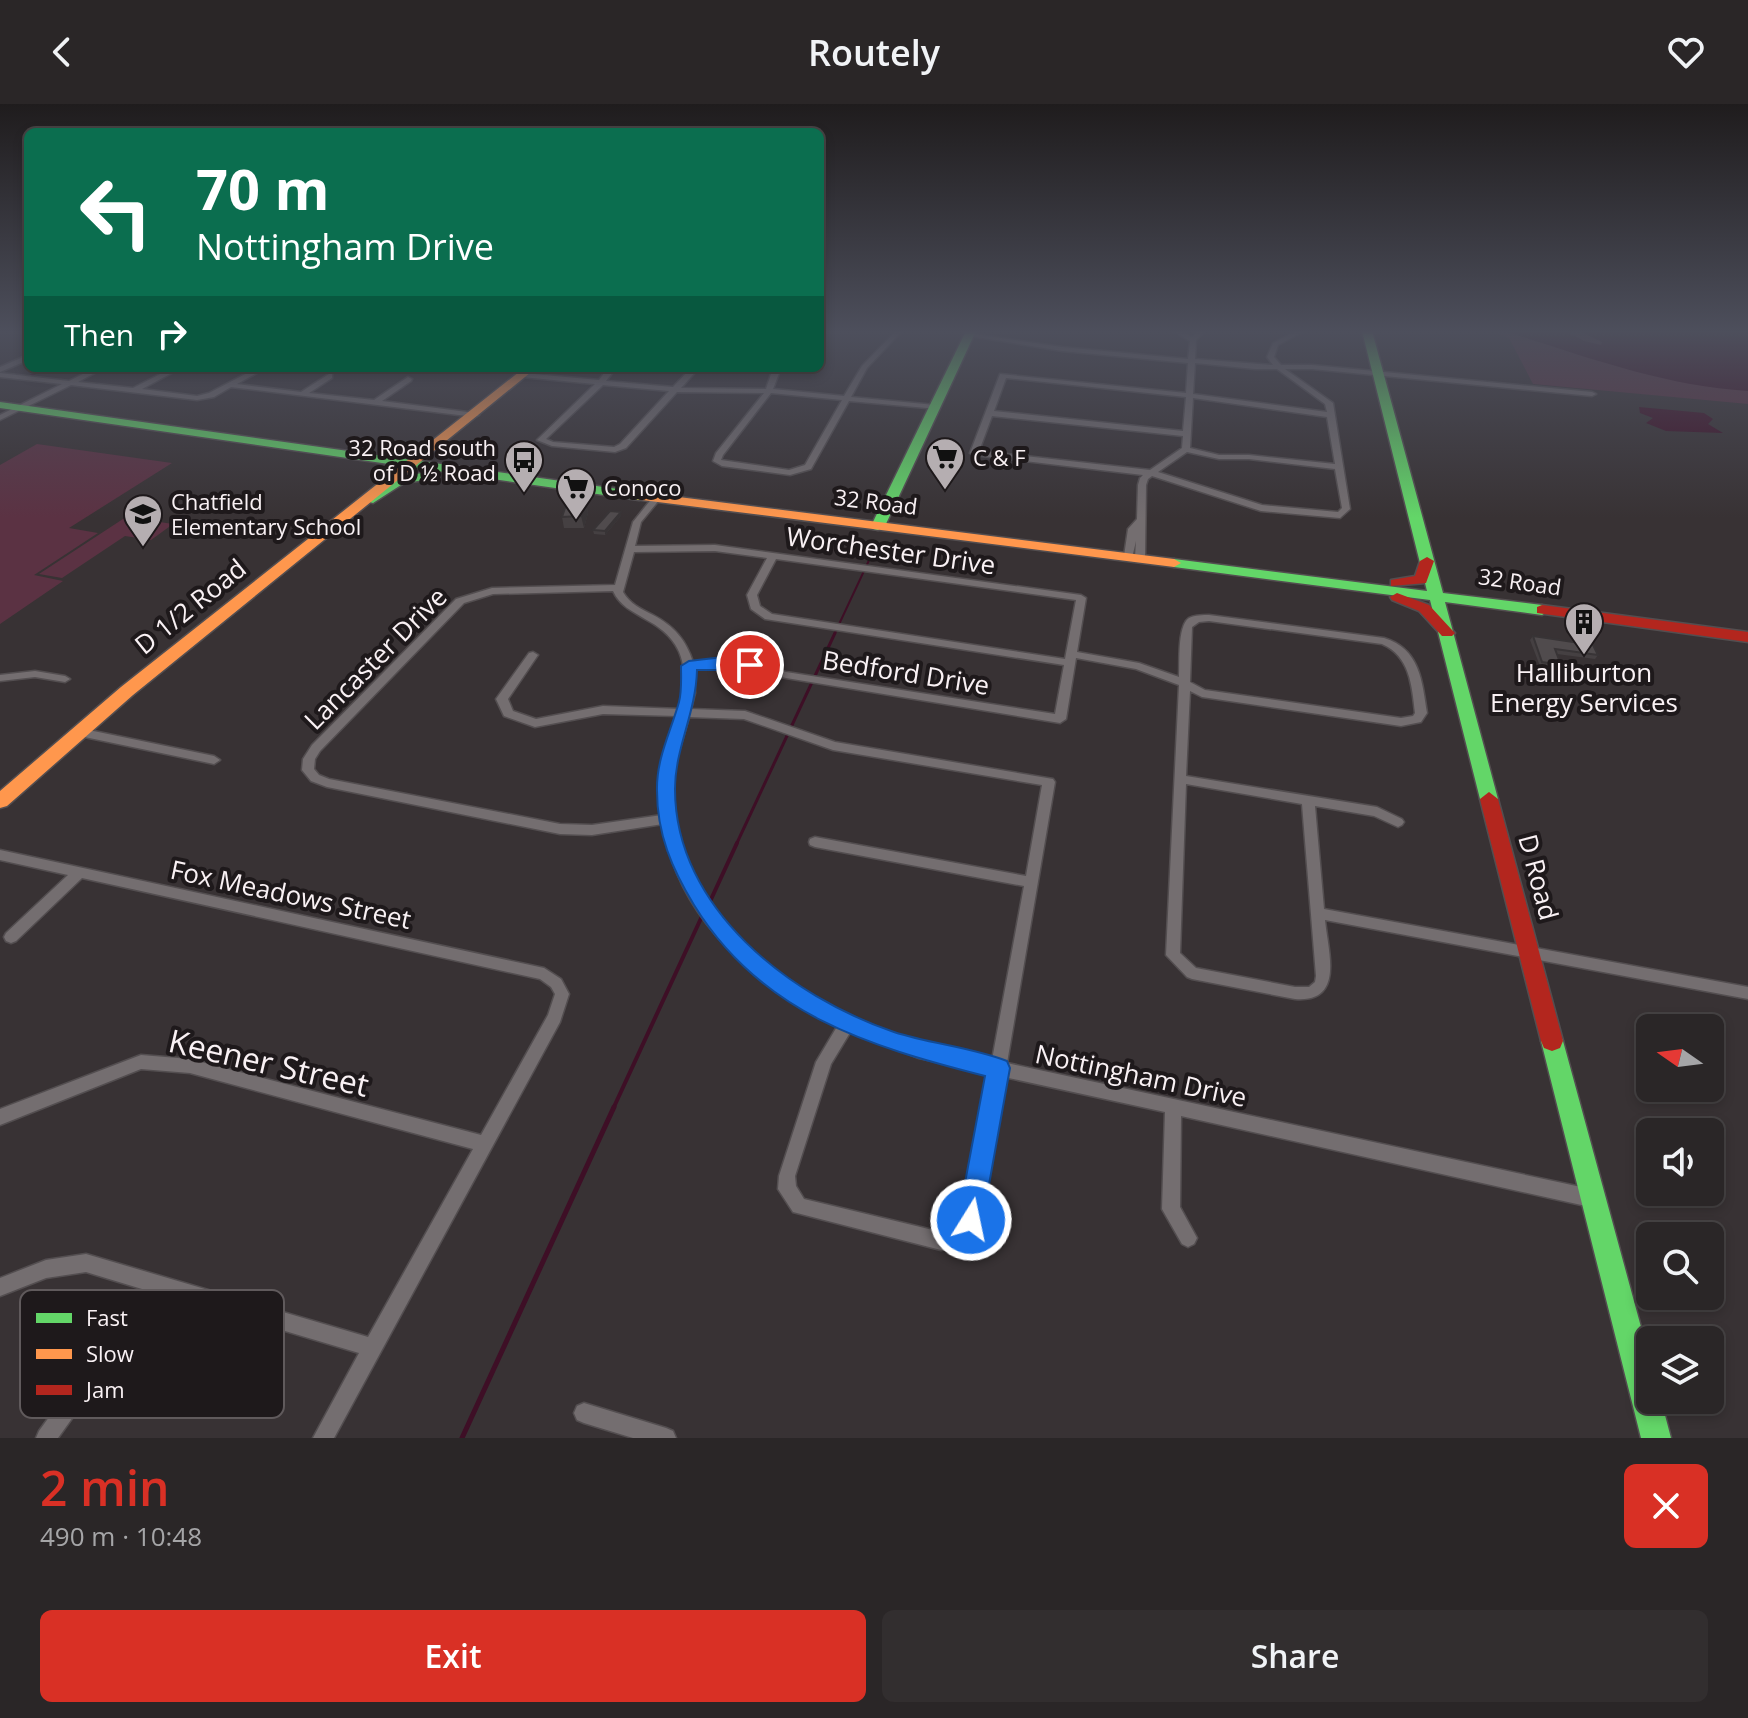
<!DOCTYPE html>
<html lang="en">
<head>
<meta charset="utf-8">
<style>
  :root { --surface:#2a2627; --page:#322e2f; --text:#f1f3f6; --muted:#a5a5a7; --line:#464344; --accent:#d93025 }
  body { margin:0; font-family:"Open Sans",sans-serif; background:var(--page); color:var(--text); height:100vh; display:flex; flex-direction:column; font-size:30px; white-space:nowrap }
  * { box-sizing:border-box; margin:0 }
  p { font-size:26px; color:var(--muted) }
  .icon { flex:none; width:44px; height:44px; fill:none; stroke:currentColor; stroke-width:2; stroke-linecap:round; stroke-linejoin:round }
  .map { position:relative; height:1334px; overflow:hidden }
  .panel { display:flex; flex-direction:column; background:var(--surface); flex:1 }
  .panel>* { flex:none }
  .top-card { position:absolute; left:24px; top:24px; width:800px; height:244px; border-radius:12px; box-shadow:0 4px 12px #0003,0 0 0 2px var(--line); background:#0b6e4f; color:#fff; overflow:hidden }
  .needle { width:52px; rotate:284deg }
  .tools { position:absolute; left:1636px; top:910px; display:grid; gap:16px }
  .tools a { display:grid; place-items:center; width:88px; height:88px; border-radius:12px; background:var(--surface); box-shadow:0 4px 12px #0003,0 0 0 2px var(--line); font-size:40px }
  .pin { position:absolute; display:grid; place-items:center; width:68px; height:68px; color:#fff; margin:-34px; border:4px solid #fff; border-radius:50%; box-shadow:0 2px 8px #0007 }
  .me { position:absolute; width:88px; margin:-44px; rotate:10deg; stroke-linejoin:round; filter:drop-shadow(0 0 6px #0008) }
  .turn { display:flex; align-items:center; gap:28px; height:168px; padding:0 40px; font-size:36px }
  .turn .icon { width:104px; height:104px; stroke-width:2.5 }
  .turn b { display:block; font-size:56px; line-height:68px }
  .then { display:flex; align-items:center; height:76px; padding:0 40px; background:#0003; gap:16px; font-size:30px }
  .round { display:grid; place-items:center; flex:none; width:84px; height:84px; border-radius:12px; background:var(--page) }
  .head { display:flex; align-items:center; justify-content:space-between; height:136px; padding:0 40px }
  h1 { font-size:48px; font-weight:600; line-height:60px; color:var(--accent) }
  .button { display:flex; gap:16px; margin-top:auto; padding:16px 40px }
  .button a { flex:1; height:92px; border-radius:12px; background:var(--accent); color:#fff; font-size:32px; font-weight:600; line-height:92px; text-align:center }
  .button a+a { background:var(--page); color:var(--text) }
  header { display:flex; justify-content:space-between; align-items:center; height:104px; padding:0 40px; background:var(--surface); font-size:36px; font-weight:600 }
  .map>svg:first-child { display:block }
</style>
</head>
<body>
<header><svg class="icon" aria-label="back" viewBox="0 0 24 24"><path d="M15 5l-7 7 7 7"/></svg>Routely<svg class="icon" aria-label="heart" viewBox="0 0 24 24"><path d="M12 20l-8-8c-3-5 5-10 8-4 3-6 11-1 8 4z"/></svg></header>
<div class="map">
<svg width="1748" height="1334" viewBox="0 0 1748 1334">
  <rect width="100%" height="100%" fill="#383234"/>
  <g fill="#5b3243">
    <path d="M1492,227h256v73l-215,-20 -24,-46z"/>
    <path d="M37,340l135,19 -103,65 29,5 -64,42 29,6 -63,43v-159z"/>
    <path d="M126,413l47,7 -22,16 -26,-4 -63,42 -23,-4z"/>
  </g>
  <g fill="#3e0f26">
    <path d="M1504,227h62l18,10 17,4 1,-3 -23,-11h169v60c-85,-5 -164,-35 -244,-60z"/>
    <path d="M1639,303l65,6 9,6 -5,5 15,9 -57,-2 -20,-8 7,-5 -13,-5z"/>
  </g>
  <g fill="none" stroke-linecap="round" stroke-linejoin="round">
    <g stroke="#3e0f26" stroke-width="2">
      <path d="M30,272l16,-8"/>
      <path d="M834,531l37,-79"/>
    </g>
    <path stroke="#3e0f26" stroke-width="3" d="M736,741l99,-212"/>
    <g stroke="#3e0f26" stroke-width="4">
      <path d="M707,804l30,-65"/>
      <path d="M613,1005l90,-195"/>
    </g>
    <path stroke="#3e0f26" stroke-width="5" d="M462,1334l152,-331"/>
    <g stroke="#534e50" stroke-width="3">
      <g id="street">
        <path d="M820,227h6l-6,4z"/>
        <path d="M896,227h6l-35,37 -16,29 84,8h3v4l-89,-8 -38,68 -21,6 -68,-9 -9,-5 3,-8 48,-60 -87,-1 -51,56 -11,4 -63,-6 -15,-6 58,-56 -73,-7 -4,-2 4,-2 77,7 9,-12h8l-10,13 67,6 18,-19h8l-18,20 85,1 7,-21h8l-8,21 71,7 18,-30zM603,281l66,6 -49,53 -6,3 -61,-5 -7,-3zM771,289l71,7 -37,65 -16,5 -68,-10 2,-5z"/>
        <path d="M1173,227h8l11,6 6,-6h7l-9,9 -1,19 78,6 -6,-8 6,-14 23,-12h8l-26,14 -4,12 7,8h31l280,27 4,2 -4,2 -280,-27h-27l48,34 17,106 -10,9 -79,-7 -109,-35 -4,3 -2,6 -1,72 -5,3 -5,-3 1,-16 -4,17 -3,1 -5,-3 4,-27 9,-10 1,-34 2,-7 3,-3 -169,-20 -4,-2 30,-79 186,19 2,-30 -126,-12 -92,-15 -2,-1v-2l94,14 126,12 2,-18zM1195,259l60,6h22l48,35 2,8 -134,-18zM1006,274l180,19 -3,34 -189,-20zM1193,294l134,19 8,47 -86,-9h-30l-29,-7zM992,312l191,20 -1,12 -32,22 -171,-19zM1187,348l32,7h30l86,10 7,39 -4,4 -76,-7 -104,-33z"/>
        <path d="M28,251v5l-28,12v-5z"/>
        <path d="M95,264h9l-26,14 55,6 39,-20h9l-39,21 55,7 12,-3 48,-25h9l-29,16 64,8 28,-18h3v4l-23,15 65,7 34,-23 4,2 -1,2 -29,20 93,12 4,2 -4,2 -244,-30 -17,10 -17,3 -126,-15 -71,35v-5l62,-31 -62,-7v-4l69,8z"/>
        <path d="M656,392l4,3 -19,23 -6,24 80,-1 366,50 5,3 -9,54 62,11 40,14c1,-14 -2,-51 10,-59 6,-3 14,-3 20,-3l175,23c36,11 38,43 43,75l-6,9 -20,4 -199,-29 -12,-6 -4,85 191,31 25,12 2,3 -2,3 -4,2 -24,-11 -59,-10 9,103 424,78v12l-423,-79c3,32 20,83 -30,79l-103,-20 -5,-2 -21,-22 13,-270 -43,-16 -60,-11 -10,61 -6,4 -274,-45 -53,-13 -39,4 1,24 -4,16 54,2 90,31 218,37 2,3 -48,281 588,127 6,3 3,6 -3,6 -6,3 -414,-92 -1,91 17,31 -3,6 -6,3 -6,-3 -20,-35 3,-97 -161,-35 -24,143 -15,24 -24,6 -148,-38 -15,-23 1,-13 37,-114 22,-37c-71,-34 -140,-89 -166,-165 -4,-12 -8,-23 -9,-36l-71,11 -32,-1 -233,-47 -16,-6 -9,-11 1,-11 9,-14 144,-146 36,-11 123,-3 18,-63 20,-25zM715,447l52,7 -20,37 4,14 14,10 299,46 -9,49 -269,-42 -53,-13 -40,3c-7,-22 -19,-36 -40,-47 -12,-6 -23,-11 -30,-23l11,-40zM776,455l300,41 -11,59 -293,-45 -12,-8 -3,-11zM613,487c7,15 19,20 32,28 40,21 44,49 35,90l-77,-3 -67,13 -23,-8 -5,-12 30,-44 -5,-3 -4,1 -33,46 8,17 31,11 68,-13 75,2 -16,53 -2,16 2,30 -70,10 -32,-1 -231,-45 -10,-4 -5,-6 1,-10 5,-8 144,-148 29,-9zM1209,517l173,23c28,12 30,42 33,69l-2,3 -12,2 -196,-28 -15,-8 2,-55 7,-5zM689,613l55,2 89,31 209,35 -16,91 -211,-39 -5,2 -1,3 1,3 5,2 209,39 -32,174 -73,-16 -39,-14 -45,-21 -44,-26 -40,-30 -34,-35 -25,-38 -16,-44 -4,-51 6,-31zM1186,680l116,20 14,172 -1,6 -6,5h-14l-99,-19 -16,-15zM851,927l68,27 70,15 -26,144 -9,13 -13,2 -137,-33 -8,-13 -1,-10 36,-112z"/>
        <path d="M35,567l30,5 5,3 -5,3 -30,-5 -35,4v-6z"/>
        <path d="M79,624l135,28 6,4 -6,4 -139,-29 -2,-3z"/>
        <path d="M0,746l544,118 17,11 8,15 -9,28 -226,416h-21l46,-85 -198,-59 -103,144h-22l3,-7 103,-142 -56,-17 -40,6 -46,18v-18l46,-18 40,-6 282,83 105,-188 -283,-76 -49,-4 -141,56v-16l141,-54 49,4 291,76 67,-120 7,-21 -4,-7 -11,-8 -458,-101 -66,63 -5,2 -5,-2 -2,-4 2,-4 62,-58 -68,-15z"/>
        <path d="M584,1299l82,25 7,3 3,7h-43l-49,-15 -7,-3 -3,-7 3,-7z"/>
      </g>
    </g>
    <g stroke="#534e50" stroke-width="3">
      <g id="fast">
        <path d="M966,227h10l-91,195 -7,4 -5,-1 -2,-3z"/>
        <path d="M1362,227h10l71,262 99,12 8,5 -8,5 -97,-13 53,197 -9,7 -9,-7 -50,-199 -256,-33 -7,-4 7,-4 253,32z"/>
        <path d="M0,298l639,90 6,4 -6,4 -639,-92z"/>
        <path d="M435,367l4,1v6l-35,5 -31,20 -11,-3 35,-23z"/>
        <path d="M1552,927l8,3 3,7 87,319v40h11l10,38h-30l-100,-397 3,-7z"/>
      </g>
    </g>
    <g stroke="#534e50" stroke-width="3">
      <g id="slow">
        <path d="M524,264h12l-403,327 -126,111 -7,2v-17l121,-104z"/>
        <path d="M639,388l535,67 7,4 -7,4 -540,-68v-6z"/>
      </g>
    </g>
    <g stroke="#534e50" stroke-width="3">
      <g id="jam">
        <path d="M1427,453l7,4 -8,22 -35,3v-6l24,-4 5,-15z"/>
        <path d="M1397,489l32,12 23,25 3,3 -3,3h-10l-23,-25 -27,-11 -2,-3z"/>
        <path d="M1542,501l206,27v10l-211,-29v-6z"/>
        <path d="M1489,688l9,7 65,242 -3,7 -8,3 -8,-3 -3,-7 -61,-242z"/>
      </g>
    </g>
    <use href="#street" fill="#746e70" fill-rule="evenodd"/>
    <use href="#fast" fill="#63d668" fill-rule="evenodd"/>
    <use href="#slow" fill="#ff974d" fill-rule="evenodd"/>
    <use href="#jam" fill="#b3261e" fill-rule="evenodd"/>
  </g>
  <g fill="#454042">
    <path d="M586,398l2,11 -4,15h-20l-2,-11z"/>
    <path d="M621,412l-16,19 -11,-1 -1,-4z"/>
    <path d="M1533,532l65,19 -3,4 -38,-5 4,11 -2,4 -19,-3 -10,-26z"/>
  </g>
  <g fill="#383436">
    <path d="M586,398l2,11 -4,15 -3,-12z"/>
    <path d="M621,408v4l-16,19v-4z"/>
  </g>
  <g fill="#504b4d" stroke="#383436" stroke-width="2">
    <path d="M567,398h19l-5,14 -19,1z"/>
    <path d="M610,407l11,1 -16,19 -12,-1z"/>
    <path d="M1533,532l60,9 5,10 -43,-6 6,16 -19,-3z"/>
  </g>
  <linearGradient id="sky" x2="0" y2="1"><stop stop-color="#1f1c1d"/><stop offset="0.55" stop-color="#4d4f5c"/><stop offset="1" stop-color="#4d4f5c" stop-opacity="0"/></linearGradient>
  <rect width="1748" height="414" fill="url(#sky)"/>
  <path fill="#1a73e8" stroke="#114b97" stroke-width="2" d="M723,553l27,3 8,5 -8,5h-53c-1,43 -22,78 -22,119 0,120 116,208 219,243 37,12 76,15 113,29l3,7 -29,161 -10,4 -9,-4 -4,-9 27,-144c-117,-30 -224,-62 -291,-171 -22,-36 -37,-71 -37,-114 -1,-32 14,-60 22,-89 3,-11 2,-25 2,-36l8,-5z"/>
  <defs>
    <g id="supermarket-pin" transform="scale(2)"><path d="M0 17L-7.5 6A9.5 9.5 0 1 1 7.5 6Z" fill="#b5aeb1" stroke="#1e191b"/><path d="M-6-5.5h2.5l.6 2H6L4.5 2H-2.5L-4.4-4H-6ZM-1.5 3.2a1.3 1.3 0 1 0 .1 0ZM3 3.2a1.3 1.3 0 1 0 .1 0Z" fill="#111"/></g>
    <g id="bus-pin" transform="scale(2)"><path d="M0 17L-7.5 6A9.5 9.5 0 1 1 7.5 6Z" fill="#b5aeb1" stroke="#1e191b"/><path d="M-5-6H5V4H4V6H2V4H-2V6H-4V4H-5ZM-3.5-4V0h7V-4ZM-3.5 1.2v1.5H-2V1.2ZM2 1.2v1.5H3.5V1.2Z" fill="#111"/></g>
    <g id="school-pin" transform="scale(2)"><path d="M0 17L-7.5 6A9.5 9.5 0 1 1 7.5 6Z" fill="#b5aeb1" stroke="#1e191b"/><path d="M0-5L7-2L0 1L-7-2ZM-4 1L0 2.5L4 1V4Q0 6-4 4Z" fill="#111"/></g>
    <g id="building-pin" transform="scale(2)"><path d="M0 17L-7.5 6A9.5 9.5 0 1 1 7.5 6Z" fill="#b5aeb1" stroke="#1e191b"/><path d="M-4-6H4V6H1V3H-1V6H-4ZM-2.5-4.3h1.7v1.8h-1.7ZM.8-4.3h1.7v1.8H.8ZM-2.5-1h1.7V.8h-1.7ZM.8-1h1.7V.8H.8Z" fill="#111"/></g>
  </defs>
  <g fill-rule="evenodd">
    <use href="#supermarket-pin" x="945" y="353"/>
    <use href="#bus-pin" x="524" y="356"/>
    <use href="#supermarket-pin" x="576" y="383"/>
    <use href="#school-pin" x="143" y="410"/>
    <use href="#building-pin" x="1584" y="518"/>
  </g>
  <g text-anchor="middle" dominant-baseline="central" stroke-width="8" stroke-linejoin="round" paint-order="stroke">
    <g font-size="22" fill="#f9f1f4" stroke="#1e191b" text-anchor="start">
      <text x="496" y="343" text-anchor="end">32 Road south<tspan x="496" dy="25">of D ½ Road</tspan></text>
      <text x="973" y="353">C &amp; F</text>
      <text x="604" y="383">Conoco</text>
      <text x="171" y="397">Chatfield<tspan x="171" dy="25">Elementary School</tspan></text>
    </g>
    <g font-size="22" fill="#f9f1f4" stroke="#1e191b">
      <text transform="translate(876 397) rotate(7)">32 Road</text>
      <text transform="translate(1520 477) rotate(8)">32 Road</text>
    </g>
    <g font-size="26" fill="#f9f1f4" stroke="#1e191b">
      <text transform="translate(891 446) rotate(8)">Worchester Drive</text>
      <text transform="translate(190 502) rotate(-39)">D 1/2 Road</text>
      <text transform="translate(375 554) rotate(-45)">Lancaster Drive</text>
      <text transform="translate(906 568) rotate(9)">Bedford Drive</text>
      <text transform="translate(1539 773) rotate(75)">D Road</text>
      <text transform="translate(291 790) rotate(12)">Fox Meadows Street</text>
      <text transform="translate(1141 971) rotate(12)">Nottingham Drive</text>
    </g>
    <g font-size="26" fill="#f9f1f4" stroke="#1e191b">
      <text x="1584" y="568">Halliburton<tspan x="1584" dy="30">Energy Services</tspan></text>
    </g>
    <g font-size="32" fill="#f9f1f4" stroke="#1e191b">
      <text transform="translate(269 958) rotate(13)">Keener Street</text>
    </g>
  </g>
  <rect x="20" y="1186" width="264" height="128" rx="12" fill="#1e191b" stroke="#605a5c" stroke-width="2"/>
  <rect x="36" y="1209" width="36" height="10" fill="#63d668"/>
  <rect x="36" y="1245" width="36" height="10" fill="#ff974d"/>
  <rect x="36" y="1281" width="36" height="10" fill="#b3261e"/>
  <g font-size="22" fill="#f9f1f4">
    <text x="86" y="1222">Fast</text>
    <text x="86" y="1258">Slow</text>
    <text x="86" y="1294">Jam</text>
  </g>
</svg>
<div class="tools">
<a><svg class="needle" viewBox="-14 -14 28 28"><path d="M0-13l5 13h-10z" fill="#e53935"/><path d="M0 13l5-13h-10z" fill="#a5a5a7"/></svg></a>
<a><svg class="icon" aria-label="sound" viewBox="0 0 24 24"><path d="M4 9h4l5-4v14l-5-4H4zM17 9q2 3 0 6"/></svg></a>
<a><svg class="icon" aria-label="search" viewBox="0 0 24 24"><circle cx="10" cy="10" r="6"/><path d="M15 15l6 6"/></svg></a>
<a><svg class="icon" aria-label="layers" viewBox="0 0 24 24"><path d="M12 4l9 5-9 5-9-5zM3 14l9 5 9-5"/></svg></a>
</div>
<div class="pin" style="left:750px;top:561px;background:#d93025"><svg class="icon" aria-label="arrive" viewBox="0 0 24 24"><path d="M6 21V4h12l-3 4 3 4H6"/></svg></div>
<svg class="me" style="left:971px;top:1116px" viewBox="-20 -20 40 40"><circle r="17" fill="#1a73e8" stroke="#fff" stroke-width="3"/><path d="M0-11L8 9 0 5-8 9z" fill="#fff"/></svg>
<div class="top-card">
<div class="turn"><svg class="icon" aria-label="left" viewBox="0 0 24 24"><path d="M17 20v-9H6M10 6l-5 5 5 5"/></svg><div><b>70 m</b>Nottingham Drive</div></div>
<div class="then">Then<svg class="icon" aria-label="right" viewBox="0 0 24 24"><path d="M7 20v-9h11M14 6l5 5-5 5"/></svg></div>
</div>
</div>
<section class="panel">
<div class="head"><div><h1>2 min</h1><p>490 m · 10:48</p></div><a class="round" style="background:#d93025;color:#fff"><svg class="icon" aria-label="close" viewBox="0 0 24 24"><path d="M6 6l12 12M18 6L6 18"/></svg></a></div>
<div class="button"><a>Exit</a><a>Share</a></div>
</section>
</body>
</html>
